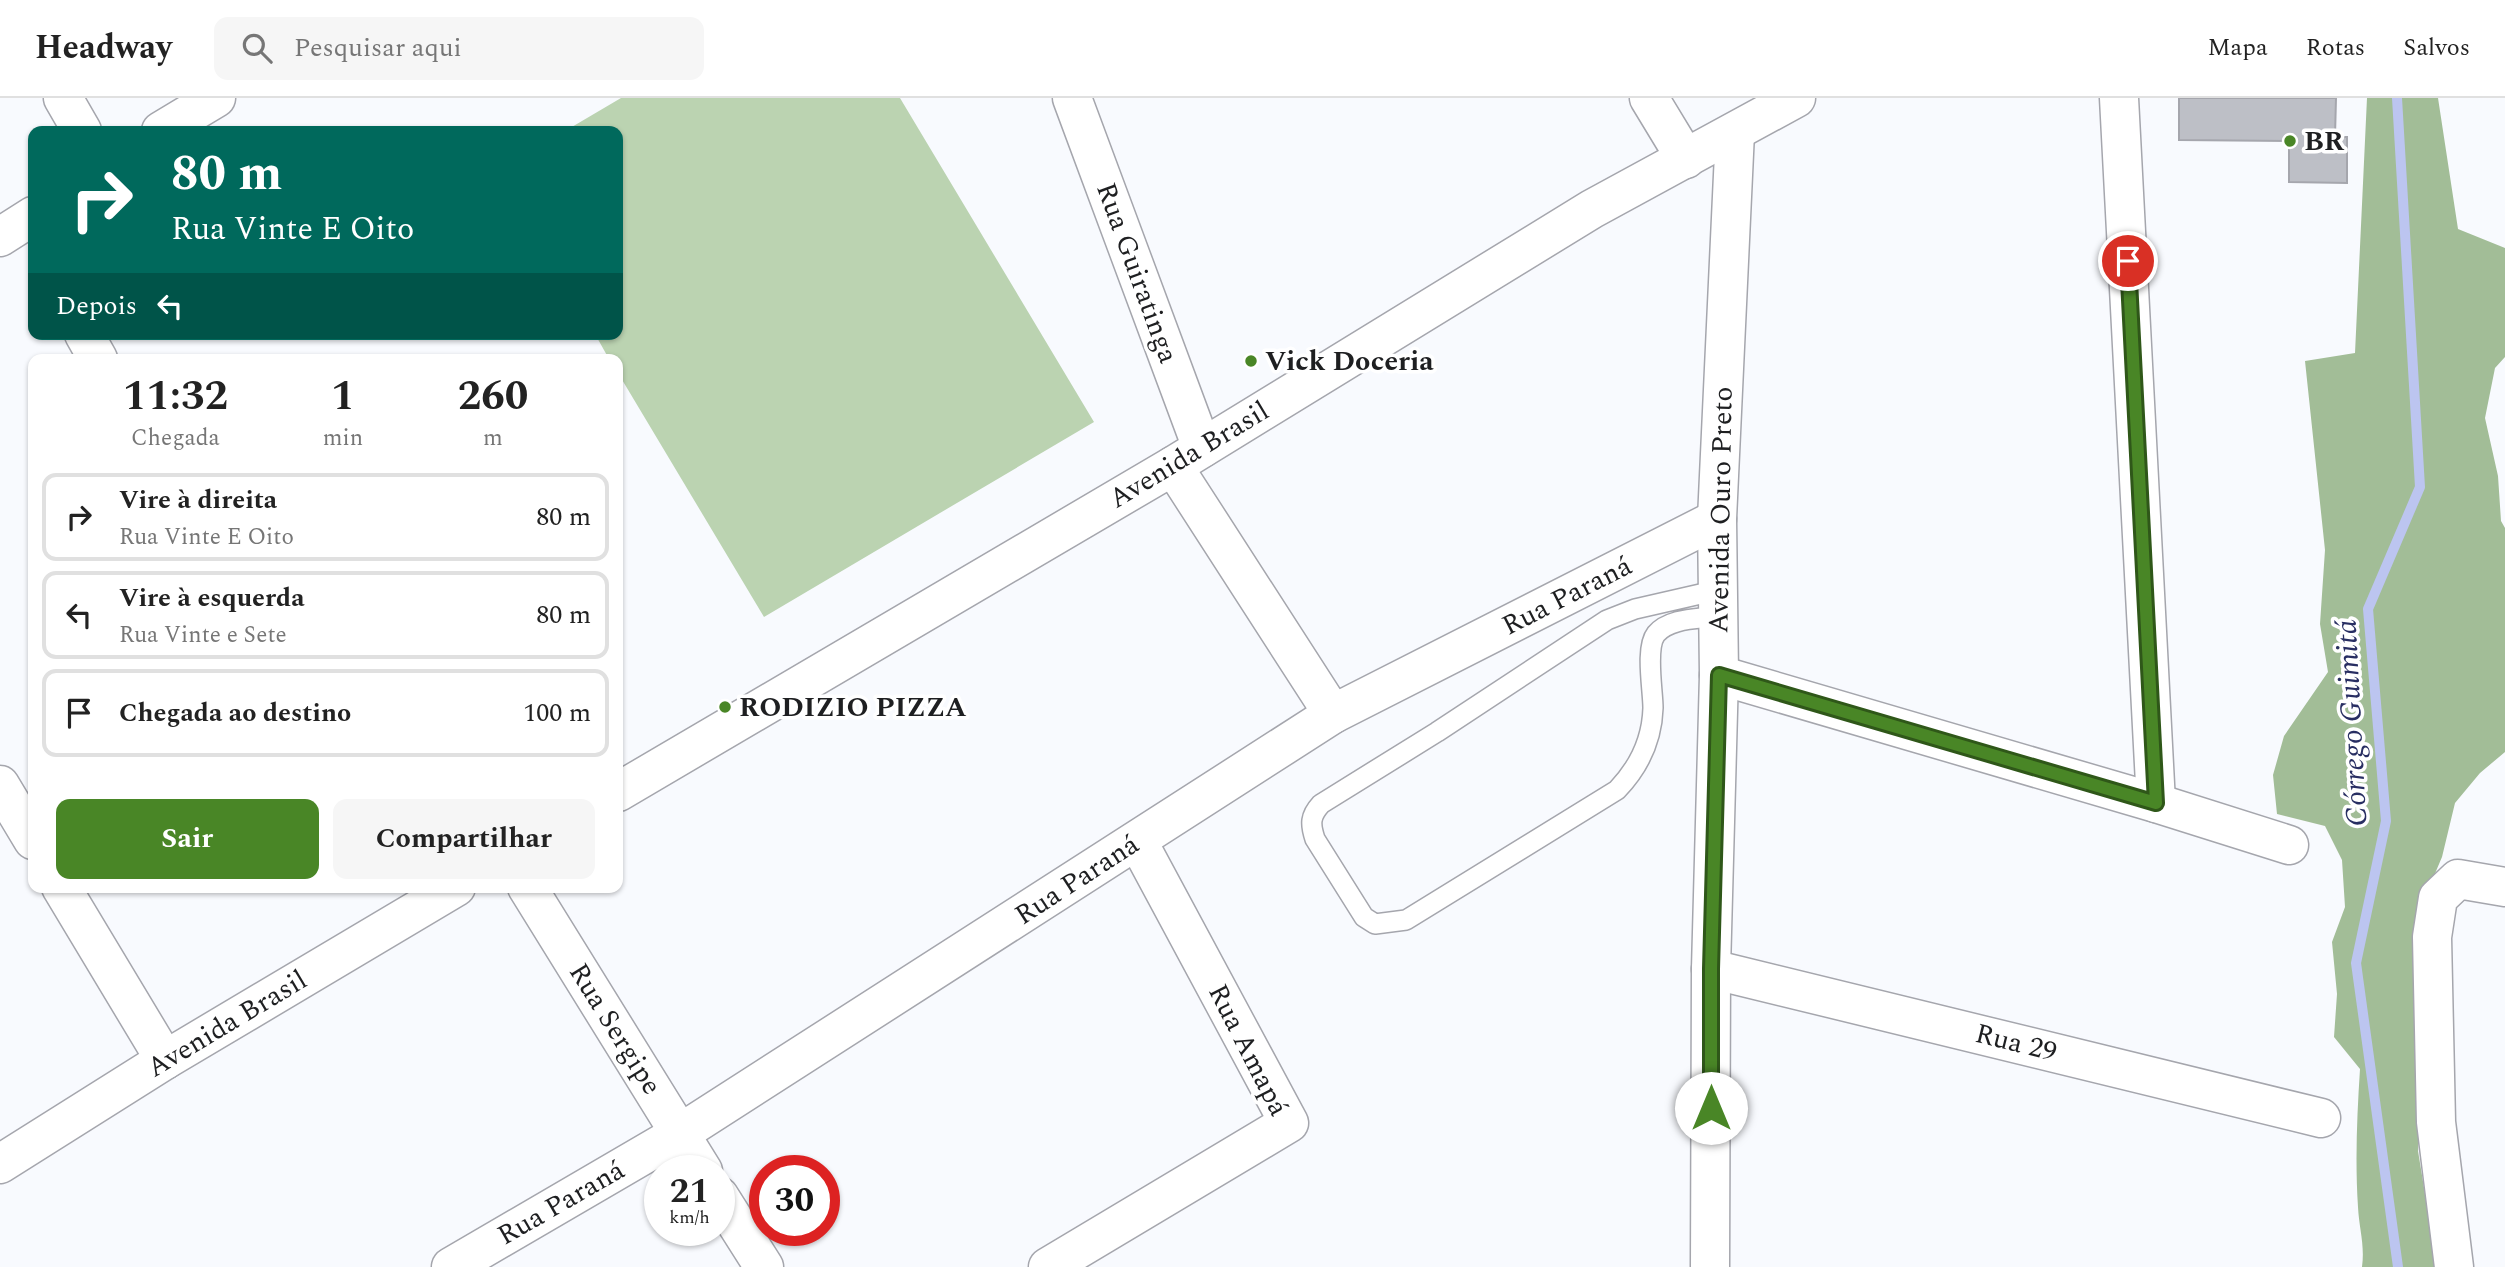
<!DOCTYPE html>
<html lang="pt">
<head>
<meta charset="utf-8">
<style>
  :root { --surface:#fff; --page:#f6f6f6; --text:#222; --muted:#767676; --line:#e0e0e0; --accent:#498626 }
  body { margin:0; font-family:Spectral,serif; background:var(--page); color:var(--text); height:100vh; display:flex; flex-direction:column; font-size:26px; white-space:nowrap }
  * { box-sizing:border-box; margin:0 }
  p { font-size:23px; color:var(--muted) }
  .icon { flex:none; width:38px; height:38px; fill:none; stroke:currentColor; stroke-width:2; stroke-linecap:round; stroke-linejoin:round }
  .map { position:relative; flex:1; overflow:hidden }
  .panel { position:absolute; left:28px; top:256px; width:595px; height:539px; display:flex; flex-direction:column; background:var(--surface); border-radius:14px; box-shadow:0 2px 5px #0004 }
  .panel>* { flex:none }
  .hud { position:absolute; left:28px; top:28px; width:595px; height:214px; border-radius:14px; box-shadow:0 2px 5px #0004; background:#00695c; color:#fff; overflow:hidden }
  .speed { position:absolute; left:644px; top:1057px; display:flex; gap:14px; font-size:35px; font-weight:700; text-align:center }
  .speed>* { display:grid; place-content:center; width:91px; height:91px; border-radius:50%; background:var(--surface); box-shadow:0 2px 5px #0004; line-height:1 }
  .speed small { font-size:18px; font-weight:400 }
  .speed .limit { border:10px solid #d22; background:#fff; color:#111 }
  .pin { position:absolute; display:grid; place-items:center; width:60px; height:60px; color:#fff; margin:-30px; border:4px solid #fff; border-radius:50%; box-shadow:0 2px 7px #0007 }
  .me { position:absolute; width:77px; margin:-38px; rotate:0deg; stroke-linejoin:round; filter:drop-shadow(0 0 5px #0008) }
  .turn { display:flex; align-items:center; gap:24px; height:147px; padding:0 28px; font-size:32px }
  .turn .icon { width:91px; height:91px; stroke-width:2.5 }
  .turn b { display:block; font-size:49px; line-height:60px }
  .then { display:flex; align-items:center; height:66px; padding:0 28px; background:#0003; gap:14px; font-size:26px }
  .eta { display:flex; justify-content:space-evenly; align-items:center; height:119px; text-align:center }
  .eta b { font-size:42px; font-weight:700; line-height:49px }
  .cta { display:flex; gap:14px; margin-top:auto; padding:14px 28px }
  .cta a { flex:1; height:80px; border-radius:14px; background:var(--accent); color:#fff; font-size:28px; font-weight:700; line-height:80px; text-align:center }
  .cta a+a { background:var(--page); color:var(--text) }
  ul { padding:0; list-style:none }
  li { display:flex; align-items:center; gap:21px; height:88px; margin:0 14px 10px; padding:0 14px; border:4px solid var(--line); border-radius:14px }
  li div { flex:1 }
  li b { display:block; font-size:26px }
  li em { font-style:normal }
  header { display:flex; align-items:center; gap:42px; box-sizing:border-box; height:98px; padding:0 35px; background:var(--surface); border-bottom:2px solid var(--line) }
  header strong { font-size:33px }
  nav { display:flex; gap:38px; margin-inline-start:auto; font-size:24px }
  .search { width:490px; height:63px; background:var(--page); display:flex; align-items:center; gap:18px; box-sizing:border-box; padding:0 24px; border-radius:14px; color:var(--muted); font-size:26px }
  .map>svg:first-child { display:block }
</style>
</head>
<body>
<header>
<strong>Headway</strong>
<div class="search"><svg class="icon" aria-label="search" viewBox="0 0 24 24"><circle cx="10" cy="10" r="6"/><path d="M15 15l6 6"/></svg>Pesquisar aqui</div>
<nav><a>Mapa</a><a>Rotas</a><a>Salvos</a></nav>
</header>
<div class="map">
<svg width="2505" height="1169" viewBox="0 0 2505 1169">
  <rect width="100%" height="100%" fill="#f8fafe"/>
  <path fill="#bbd3b1" d="M621,0h279l194,324 -330,195 -146,-244v-14h-9l-14,-25h23v-203h-53z"/>
  <path fill="#a2bd97" d="M2367,0h71l20,131 47,19v109l-10,11 -10,50 13,58 3,45 4,7v224l-25,21 -25,30 -13,54 -17,40 -7,254 19,116h-75c3,-22 -3,-39 -4,-60 -3,-46 -1,-92 2,-138l-26,-32 3,-43 -5,-52 13,-35 -3,-47 -17,-34 -48,-12 -4,-39 11,-39 44,-64 -8,-48 5,-74 -20,-189 50,-8z"/>
  <g fill="none" stroke-linecap="round" stroke-linejoin="round">
    <path stroke="#bcc5f0" stroke-width="10" d="M2397,0l23,389 -52,122 18,212 -30,142 42,304"/>
  </g>
  <path fill="#bdbfc6" stroke="#a5a6ad" stroke-width="2" d="M2179,0h157l-1,39h12v46l-58,-1v-41l-110,-1z"/>
  <g fill="none" stroke-linecap="round" stroke-linejoin="round">
    <g stroke="#a5a6ad" stroke-width="22">
      <path id="service" d="M1717,518c-18,3 -48,2 -61,18 -11,14 -3,56 -3,74 -1,33 -14,59 -36,82l-211,130 -31,4 -11,-7 -49,-78c-5,-15 -5,-23 6,-35l116,-72 170,-112 28,-11 83,-19"/>
    </g>
    <g stroke="#a5a6ad" stroke-width="41">
      <g id="minor">
        <path d="M63,0l19,33"/>
        <path d="M1072,0l130,350"/>
        <path d="M1649,0l37,61"/>
        <path d="M2119,0l37,705"/>
        <path d="M161,33l55,-33"/>
        <path d="M0,139l33,-21"/>
        <path d="M84,236l14,25"/>
        <path d="M1173,368l160,248"/>
        <path d="M1719,577l437,128 133,42"/>
        <path d="M0,687l33,55"/>
        <path d="M61,789l104,173"/>
        <path d="M527,789l176,284"/>
        <path d="M1711,871l610,149"/>
        <path d="M719,1098l45,71"/>
        <path d="M451,1169l228,-133 654,-420 384,-195"/>
        <path d="M1048,1169l241,-144 -151,-281"/>
        <path d="M1710,1169l1,-298 8,-294 -2,-156 18,-387"/>
        <path d="M2454,1169l-18,-145 -4,-185 6,-39 20,-19 47,8"/>
      </g>
    </g>
    <g stroke="#a5a6ad" stroke-width="41">
      <g id="secondary">
        <path d="M618,694l555,-326 419,-257 204,-111"/>
        <path d="M0,1066l165,-104 291,-173"/>
      </g>
    </g>
    <use href="#service" stroke="#fff" stroke-width="19"/>
    <use href="#minor" stroke="#fff" stroke-width="38"/>
    <use href="#secondary" stroke="#fff" stroke-width="38"/>
  </g>
  <g fill="none" stroke-linecap="round" stroke-linejoin="round">
    <g stroke="#2f5719" stroke-width="18">
      <path id="route" d="M1711,1010v-139l8,-294 437,128 -28,-542"/>
    </g>
    <use href="#route" stroke="#498626" stroke-width="12"/>
  </g>
  <g fill="#498626" stroke="#fff" stroke-width="2.5">
    <circle cx="2290" cy="43" r="7"/>
    <circle cx="1251" cy="263" r="7"/>
    <circle cx="725" cy="609" r="7"/>
  </g>
  <g text-anchor="middle" dominant-baseline="central" stroke-width="7" stroke-linejoin="round" paint-order="stroke">
    <g font-size="28" font-weight="bold" fill="#1e1f21" stroke="#fff" text-anchor="start">
      <text x="2304" y="43">BR</text>
      <text x="1265" y="263">Vick Doceria</text>
      <text x="739" y="609">RODIZIO PIZZA</text>
    </g>
    <g font-size="28" fill="#1e1f21" stroke="#fff">
      <text transform="translate(1137 175) rotate(70)">Rua Guiratinga</text>
      <text transform="translate(1189 357) rotate(-31)">Avenida Brasil</text>
      <text transform="translate(1721 412) rotate(-89)">Avenida Ouro Preto</text>
      <text transform="translate(1567 498) rotate(-27)">Rua Paraná</text>
      <text transform="translate(1077 782) rotate(-33)">Rua Paraná</text>
      <text transform="translate(227 926) rotate(-31)">Avenida Brasil</text>
      <text transform="translate(615 931) rotate(58)">Rua Sergipe</text>
      <text transform="translate(2016 945) rotate(14)">Rua 29</text>
      <text transform="translate(1248 952) rotate(63)">Rua Amapá</text>
      <text transform="translate(561 1105) rotate(-30)">Rua Paraná</text>
    </g>
    <g font-size="30" font-style="italic" fill="#282e62" stroke="#fff">
      <text transform="translate(2352 625) rotate(-93)">Córrego Guimitá</text>
    </g>
  </g>
</svg>
<div class="speed"><div>21<small>km/h</small></div><div class="limit">30</div></div>
<div class="pin" style="left:2128px;top:163px;background:#d93025"><svg class="icon" aria-label="arrive" viewBox="0 0 24 24"><path d="M6 21V4h12l-3 4 3 4H6"/></svg></div>
<svg class="me" style="left:1711px;top:1010px" viewBox="-20 -20 40 40"><circle r="19" fill="#fff"/><path d="M0-13L10 11 0 6-10 11z" fill="#498626"/></svg>
<div class="hud">
<div class="turn"><svg class="icon" aria-label="right" viewBox="0 0 24 24"><path d="M7 20v-9h11M14 6l5 5-5 5"/></svg><div><b>80 m</b>Rua Vinte E Oito</div></div>
<div class="then">Depois<svg class="icon" aria-label="left" viewBox="0 0 24 24"><path d="M17 20v-9H6M10 6l-5 5 5 5"/></svg></div>
</div>
<section class="panel">
<div class="eta">
<div><b>11:32</b><p>Chegada</p></div>
<div><b>1</b><p>min</p></div>
<div><b>260</b><p>m</p></div>
</div>
<ul>
<li><svg class="icon" aria-label="right" viewBox="0 0 24 24"><path d="M7 20v-9h11M14 6l5 5-5 5"/></svg><div><b>Vire à direita</b><p>Rua Vinte E Oito</p></div><em>80 m</em></li>
<li><svg class="icon" aria-label="left" viewBox="0 0 24 24"><path d="M17 20v-9H6M10 6l-5 5 5 5"/></svg><div><b>Vire à esquerda</b><p>Rua Vinte e Sete</p></div><em>80 m</em></li>
<li><svg class="icon" aria-label="arrive" viewBox="0 0 24 24"><path d="M6 21V4h12l-3 4 3 4H6"/></svg><div><b>Chegada ao destino</b></div><em>100 m</em></li>
</ul>
<div class="cta"><a>Sair</a><a>Compartilhar</a></div>
</section>
</div>
</body>
</html>
